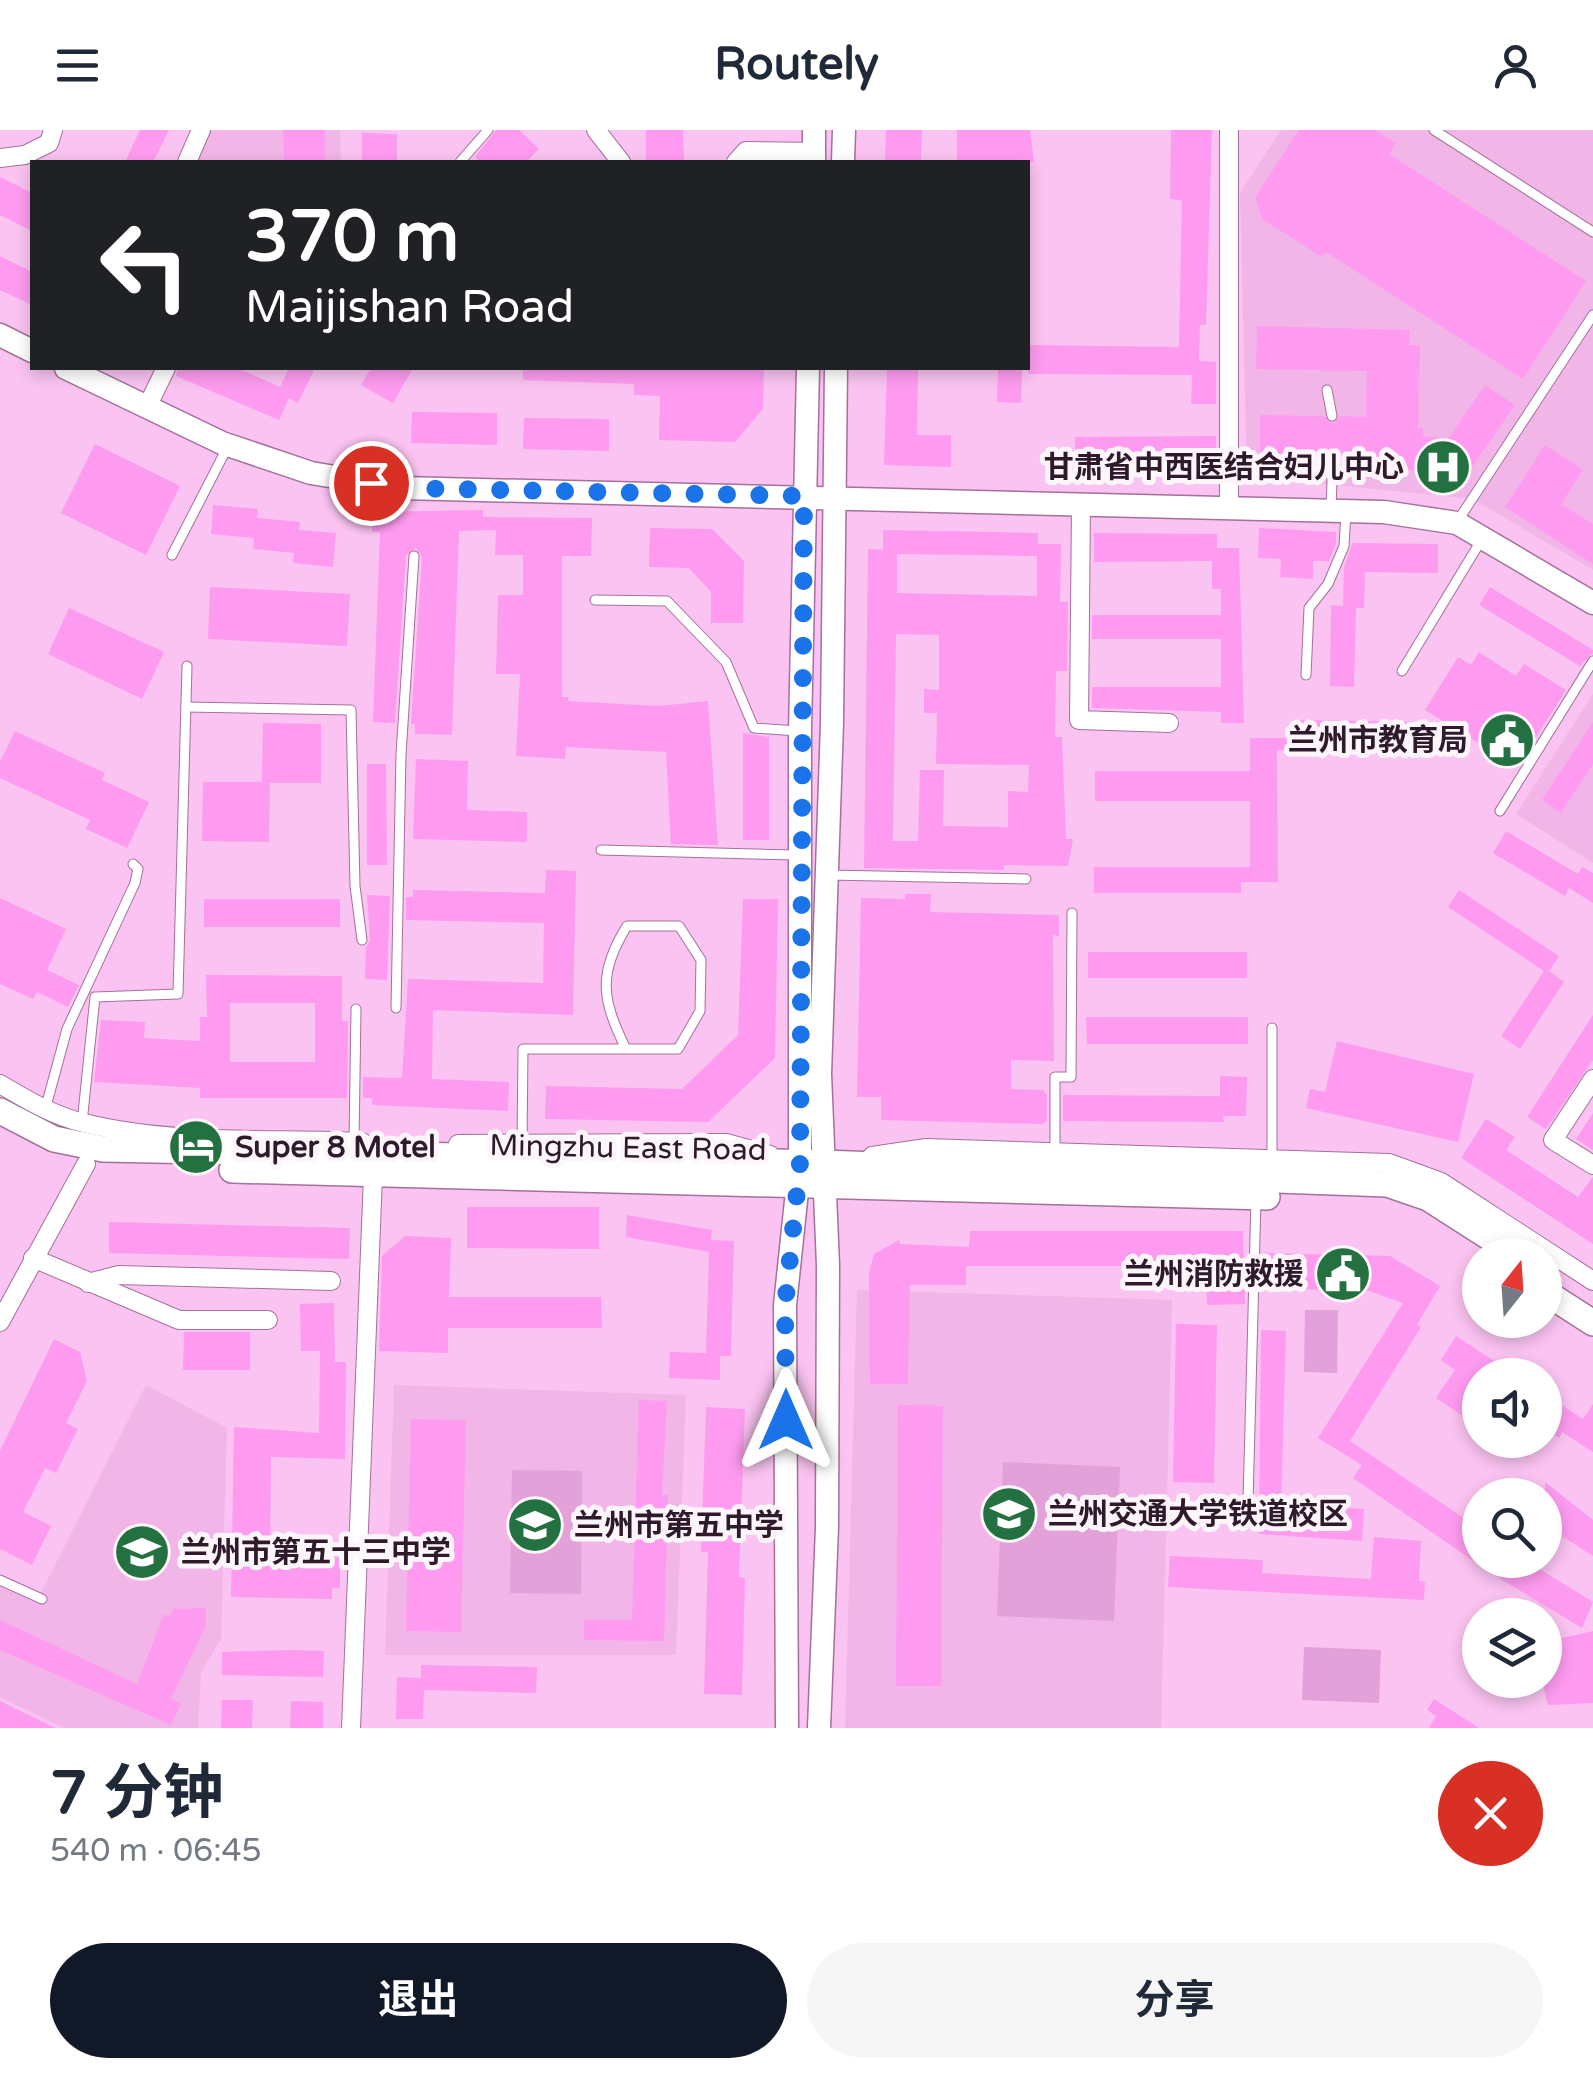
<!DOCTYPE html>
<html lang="zh">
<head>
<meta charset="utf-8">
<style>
  :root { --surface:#fff; --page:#f6f6f7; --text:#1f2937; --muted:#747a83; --accent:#111827 }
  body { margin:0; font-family:"Varela Round","Noto Sans SC",sans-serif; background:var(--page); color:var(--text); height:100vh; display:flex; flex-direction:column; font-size:38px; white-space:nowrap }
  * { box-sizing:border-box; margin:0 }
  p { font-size:32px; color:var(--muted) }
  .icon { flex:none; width:55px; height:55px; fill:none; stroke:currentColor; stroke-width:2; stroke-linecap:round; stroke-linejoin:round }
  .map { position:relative; height:1598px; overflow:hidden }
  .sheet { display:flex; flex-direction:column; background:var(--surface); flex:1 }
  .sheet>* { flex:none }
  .banner { position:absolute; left:30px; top:30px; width:1000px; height:210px; border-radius:0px; box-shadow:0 5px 15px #0003; background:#202124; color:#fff; overflow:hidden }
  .needle { width:65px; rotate:17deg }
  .fabs { position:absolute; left:1462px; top:1108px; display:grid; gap:20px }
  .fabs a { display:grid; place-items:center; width:100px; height:100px; border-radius:50%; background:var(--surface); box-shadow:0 5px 15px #0003; font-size:50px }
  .pin { position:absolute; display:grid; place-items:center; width:85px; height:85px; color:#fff; margin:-42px; border:5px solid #fff; border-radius:50%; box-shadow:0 2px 10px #0007 }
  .me { position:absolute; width:110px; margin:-55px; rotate:0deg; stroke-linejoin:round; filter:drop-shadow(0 0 8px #0008) }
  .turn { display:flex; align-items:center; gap:35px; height:210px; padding:0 50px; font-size:45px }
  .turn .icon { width:130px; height:130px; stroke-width:2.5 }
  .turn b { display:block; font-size:70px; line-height:85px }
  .round { display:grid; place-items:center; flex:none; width:105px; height:105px; border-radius:52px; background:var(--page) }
  .summary { display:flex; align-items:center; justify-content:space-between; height:170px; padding:0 50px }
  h1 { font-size:60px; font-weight:700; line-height:75px }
  .button { display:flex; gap:20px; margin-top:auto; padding:20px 50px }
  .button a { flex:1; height:115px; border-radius:60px; background:var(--accent); color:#fff; font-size:40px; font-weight:700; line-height:115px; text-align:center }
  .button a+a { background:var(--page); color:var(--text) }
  header { display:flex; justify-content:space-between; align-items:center; height:130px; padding:0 50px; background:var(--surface); font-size:45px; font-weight:700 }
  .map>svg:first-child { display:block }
</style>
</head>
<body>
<header><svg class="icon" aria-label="menu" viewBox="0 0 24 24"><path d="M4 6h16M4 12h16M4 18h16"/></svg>Routely<svg class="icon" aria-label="person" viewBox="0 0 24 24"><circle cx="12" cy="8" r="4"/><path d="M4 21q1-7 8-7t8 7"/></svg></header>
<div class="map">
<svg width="1593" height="1598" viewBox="0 0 1593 1598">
  <rect width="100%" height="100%" fill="#fac3f1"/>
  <g fill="#f1b5e7">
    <path d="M211,0h129l1,32h-144z"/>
    <path d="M1281,0h312v440l-120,-71 -226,-23 -7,-283z"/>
    <path d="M1593,564v169l-77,-49z"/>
    <path d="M857,1160l315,10 -11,428h-316z"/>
    <path d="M146,1255l81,43 -6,211 -20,33 -3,56h-134l-64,-31v-115l39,15z"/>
    <path d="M394,1255l292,10 -10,260h-291z"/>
  </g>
  <g fill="#e2a1d8">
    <path d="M1305,1180h33l-1,63 -33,-1z"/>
    <path d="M1003,1332l117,5 -6,154 -117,-5z"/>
    <path d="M512,1340l70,1 -1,123 -71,-1z"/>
    <path d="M1304,1517l77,3 -2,53 -77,-3z"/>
  </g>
  <g fill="#fe9bf0" fill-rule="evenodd">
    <path d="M140,0h29l-16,32h-28z"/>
    <path d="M283,0h42v32h-41z"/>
    <path d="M496,0h23l20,19 -13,13h-45l-6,-5z"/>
    <path d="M646,0h37l1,32h-38z"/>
    <path d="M886,0h36l-1,32h-36z"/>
    <path d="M957,0h73l4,32h-77z"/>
    <path d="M1171,0h41l-6,195h-6l-1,36 17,1v42h-25l1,-29 -164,-1v-29l151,2 3,-147 -12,-1z"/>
    <path d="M1299,0h76l21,13 -7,11 197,127 -63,98 -197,-127 -4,5 -60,-38 -7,-22z"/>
    <path d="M362,3l35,1v28h-35z"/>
    <path d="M0,47l32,16v38l-32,-16z"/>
    <path d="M0,126l32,16v33l-32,-15z"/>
    <path d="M1257,196l153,4 -1,15h11l-2,83h5v8l25,3 37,-54 30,20 -52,75 -40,-2v-8l-79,-1v-12l-10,-8 -9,8 -65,-1v-41l64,1 9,8 7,-8 26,1 1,-46 -111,-2z"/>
    <path d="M178,238h60l42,19 9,-19h26l-17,35 -9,-5 -10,22 -103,-44z"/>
    <path d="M371,238h42l-20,35 -32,-18z"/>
    <path d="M523,238h241l-1,41 -28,33 -76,-2 1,-44 -26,-1v-11l-111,-4z"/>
    <path d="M887,238h31l-1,67h34v32l-67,-2z"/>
    <path d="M998,238h24l-1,35 -24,-1z"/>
    <path d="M412,282l85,1v32l-86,-2z"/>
    <path d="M524,288l85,1v32l-86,-2z"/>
    <path d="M1216,306v26l-141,1v-26z"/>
    <path d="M95,314l85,42 -34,69 -85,-42z"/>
    <path d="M1545,315l38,25 -22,34 32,20v40l-88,-57z"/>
    <path d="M213,375l45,4 -1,9 43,4 -1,8 37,3 -3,34 -40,-4 1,-10 -41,-4 1,-11 -43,-4z"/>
    <path d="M483,380v7l109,1 -1,38h-29v141h7l-1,4 90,5 50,-5 10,144 -47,-1 -5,-92 -100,-5 -1,12 -49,-3 4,-82h-24l2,-79h25v-40h-28l1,-25 -37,1 -7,204 -37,-1v-10h-4l11,-167 -6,-9 -10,7 -11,168 -22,-1 7,-190h-8v-20z"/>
    <path d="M650,398l62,1 32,32 -1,62h-32v-31l-22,-24 -40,-1z"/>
    <path d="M1259,398l77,4v12l-7,17h-16v18l-33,-2 1,-18 -23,-1z"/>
    <path d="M883,400l155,3v11h23l-1,58h8l-1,69h-11l-1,66h7l4,102h7l-5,27 -64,-1v5l-140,-2 4,-319 15,1zM897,424l140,2v40l-140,-3zM896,504l43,1v55l-15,-1v24h13l-1,51 93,1 -1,27 -20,-1v36l-65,-1 1,-56h-24l-2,71h-25z"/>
    <path d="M1094,403l123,1v14h22l5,175h-23v-11l-129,-4v-21h129v-48h-129v-24h129v-26h-9v-28l-118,1z"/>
    <path d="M1352,413l86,1v29l-73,-1 -1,36h-8l-2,79 -24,-1 1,-81 12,1 1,-38z"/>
    <path d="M210,457l140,7 -3,52 -139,-7z"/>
    <path d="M1490,457l103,63v3l-13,13 -101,-61z"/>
    <path d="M69,478l95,44 -22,47 -94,-45z"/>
    <path d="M1479,522l37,24 8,-12 42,26 -49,77 -92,-57 33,-53 13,8z"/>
    <path d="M1300,590l115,2 -1,31 -137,-3 1,132h-37v11h-147v-26h156v-66h-155v-30h155v-33h49z"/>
    <path d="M1593,592v42l-32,49 -19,-13z"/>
    <path d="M263,593l58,1v59h-51l-1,59 -67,-1 1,-59h59z"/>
    <path d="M15,601l90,42 -3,7 47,22 -22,46 -41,-19 4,-9 -90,-42v-16z"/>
    <path d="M743,603l26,4v103h-26z"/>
    <path d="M416,629l52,2 -1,49 60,2v30l-114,-3z"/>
    <path d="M367,634h19l1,101h-20z"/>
    <path d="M1506,701l72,43 4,-7 11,6v30l-24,-15 -4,8 -72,-43z"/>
    <path d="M546,740l30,1 -3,144 -140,-5 -1,69 77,3 -1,29 -136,-6v-7h-9v-21l39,1 6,-99 135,4 1,-60 -138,-3v-23h7v-7l132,3z"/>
    <path d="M1459,760l100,66 -10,15 15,11 -44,67 -19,-13 43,-65 -96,-64z"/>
    <path d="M905,764h26l-1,18 129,3v21l-6,-1 1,126 -43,-1v29l32,1 4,5v26l-5,3 -161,-4v-23h-24l4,-199 44,1z"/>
    <path d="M367,765l23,1 -3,84 -22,-1 1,-32 4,-7z"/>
    <path d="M0,768l66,31 -19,41 32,15 -11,22 -31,-15 -4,7 -33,-15z"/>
    <rect x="204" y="769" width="136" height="28"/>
    <path d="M743,769h35l-3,159 -67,64 -163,-3 1,-33 136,3 56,-54z"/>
    <rect x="1088" y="822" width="159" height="26"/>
    <path d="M206,845l136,1v45h6l-1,77h-147v-10l-106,-6 7,-62 44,2 -1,16 56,3v-24h7zM230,873h85v59h-85z"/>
    <path d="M1593,885v45l-47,69 -19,-12z"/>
    <path d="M1086,887h162v27h-161z"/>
    <path d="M1337,911l137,33 -16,68 -152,-34 4,-19 15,3z"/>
    <path d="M1220,946l27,1 -1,39h-23l1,6 -161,-1v-26l157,1z"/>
    <path d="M1593,983v37l-17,-11z"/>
    <path d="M1486,989l29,18 -9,13 72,47 15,-20v67l-132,-86z"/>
    <path d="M467,1077h132v42l-132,-1z"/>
    <path d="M627,1085l85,15 -1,10 23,1 -3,115h-11v24l-51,-2 1,-26 36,1 3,-101 -83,-15z"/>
    <path d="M109,1092l241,6 -1,31 -240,-6z"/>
    <path d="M970,1101h273l2,73 -38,1 -1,-39h-240v19h-56l-2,99h-38l-1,-111 5,-19 25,-14 1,4 69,3z"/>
    <path d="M405,1106l46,2 -2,59h152l1,31h-154v25l-69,-2 3,-95z"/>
    <path d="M1263,1123l127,3 50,30 -23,39 4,2 -71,114 130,88v31h45l68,42 -11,26 -91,-55 -138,-95 9,-13 -44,-27 85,-135 -34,-12 -107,-3z"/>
    <path d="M334,1173l1,59h11l-1,97 -74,-2 -1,104 70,-4v31h-8v11l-101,-2 3,-170 85,6 1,-82h-19l-1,-47z"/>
    <path d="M1176,1194l41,1 -3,158 -41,-1z"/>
    <path d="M1261,1200l25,1 -5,173 83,5 -2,32 -103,-7z"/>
    <path d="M184,1202h66v38h-67z"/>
    <path d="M1456,1206l60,39h-36v29l-11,16 -33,-22 19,-28 -14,-10z"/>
    <path d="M54,1209l26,13 7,29 -21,42 12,6 -22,44 -11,-5 -22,44 28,14 -19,39 -32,-16v-98z"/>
    <path d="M1545,1264l38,25 10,-15v48l-31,-20 -3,6 -14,-10z"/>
    <path d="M639,1270l28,1 -5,94h6l-4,146 -80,-1v-20h48z"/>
    <path d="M898,1275l45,1 -2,280h-45z"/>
    <path d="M706,1277l39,2 -6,168 6,1 -3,117 -38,-1 4,-142h-7z"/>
    <path d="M411,1289l55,1 -5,212 -55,-1z"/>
    <path d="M1501,1310h39l-12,18z"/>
    <path d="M1545,1352l48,38v36l-48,-31z"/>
    <path d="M1374,1407l47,4 -2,40 6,1 -1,18 -256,-13 2,-31 93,4 -1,13 109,6z"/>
    <path d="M206,1478v17l-35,74 10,5 -10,21 -171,-75v-30l137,64 27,-70 6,3 3,-8z"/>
    <path d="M1593,1501v72l-45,2 -6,-25 3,-26 17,-16z"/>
    <path d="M292,1520l32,1 -1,26 -101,-2v-23z"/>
    <path d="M421,1535l116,2 -1,26 -112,-3 -1,29h-27l1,-42 24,1z"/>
    <path d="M1434,1569l45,29h-50l7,-12 -9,-6z"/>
    <path d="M222,1570h31l-1,28h-31z"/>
    <path d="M0,1571l55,27h-55z"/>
    <path d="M291,1571l32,1v26h-33z"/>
  </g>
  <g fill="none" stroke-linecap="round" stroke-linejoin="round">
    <g stroke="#a3719b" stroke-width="11">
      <g id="service">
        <path d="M1434,0l159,102"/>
        <path d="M460,32l28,-32"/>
        <path d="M1327,260l5,26"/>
        <path d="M1331,377l2,-50"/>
        <path d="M1457,392l136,-207"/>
        <path d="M172,425l55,-107"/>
        <path d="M595,470l72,1 59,61 28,66 43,3"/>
        <path d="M1402,541l80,-132"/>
        <path d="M1306,545l3,-67 19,-24 16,-38 2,-33"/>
        <path d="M186,577l165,3 4,176 7,54"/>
        <path d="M1500,681l93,-150"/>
        <path d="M601,720l195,5"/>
        <path d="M828,745l198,4"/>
        <path d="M396,878l5,-254 13,-198"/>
        <path d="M45,980l22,-81 68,-146 3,-14 -5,-5"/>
        <path d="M82,993l13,-126 83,-3 9,-328"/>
        <path d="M354,1012l2,-133"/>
        <path d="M522,1014l1,-95h155l22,-38 1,-51 -22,-34h-52c-30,48 -25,74 -1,123"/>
        <path d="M1055,1023v-76h16l1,-164"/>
        <path d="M1272,1030v-132"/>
        <path d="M1248,1372l8,-303"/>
        <path d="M0,1450l42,19"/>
      </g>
    </g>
    <g stroke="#a3719b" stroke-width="20">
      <g id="minor">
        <path d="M596,0l25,32"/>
        <path d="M0,28l25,-3 24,-12 4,-13"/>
        <path d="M187,32l14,-32"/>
        <path d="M736,32l10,-11 68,1"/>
        <path d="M147,277l19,-39"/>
        <path d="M1081,373l-2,217 90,3"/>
        <path d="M1229,377v-377"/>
        <path d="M1593,949l-40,61 40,25"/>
        <path d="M0,954c27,16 54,32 84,39 89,22 187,15 278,19"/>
        <path d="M458,1014l268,-1 44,12"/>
        <path d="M872,1026l54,-8 463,15 52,19 152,99"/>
        <path d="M33,1128l146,62h89"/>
        <path d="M88,1153l31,-8 212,6"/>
        <path d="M0,1192l86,-158"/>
        <path d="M351,1598l22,-552"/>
      </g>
    </g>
    <g stroke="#a3719b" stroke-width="25">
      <g id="tertiary">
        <path d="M814,32v-32"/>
        <path d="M843,32l1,-32"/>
        <path d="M0,205l32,16"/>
        <path d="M66,238l156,75 89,30 91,15 982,24 73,11 136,80"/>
        <path d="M787,1598l-2,-423 15,-142v-432l8,-363"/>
        <path d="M819,1598l8,-201 1,-262 -8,-191 12,-351 4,-355"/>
      </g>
    </g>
    <g stroke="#a3719b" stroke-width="28">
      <g id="secondary">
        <path d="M0,981l54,28 49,10 721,14 563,21 41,14 89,57"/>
        <path d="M232,1040l1035,27"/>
        <path d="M1545,1162l48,31"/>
      </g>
    </g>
    <use href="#service" stroke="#fff" stroke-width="9"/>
    <use href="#minor" stroke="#fff" stroke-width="18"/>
    <use href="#tertiary" stroke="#fff" stroke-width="22"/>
    <use href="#secondary" stroke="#fff" stroke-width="25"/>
  </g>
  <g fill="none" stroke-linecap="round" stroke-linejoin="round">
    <path stroke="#1a73e8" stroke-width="18" stroke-dasharray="0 32.4" d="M371,353l31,5 402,8 -4,667 -15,143 1,114"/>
  </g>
  <defs>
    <g id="hospital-disc" transform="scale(2.875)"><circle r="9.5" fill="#237140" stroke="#fcf6fb"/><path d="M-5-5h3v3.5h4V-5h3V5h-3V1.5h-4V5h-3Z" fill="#fff"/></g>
    <g id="civic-disc" transform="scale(2.875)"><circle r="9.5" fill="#237140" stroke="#fcf6fb"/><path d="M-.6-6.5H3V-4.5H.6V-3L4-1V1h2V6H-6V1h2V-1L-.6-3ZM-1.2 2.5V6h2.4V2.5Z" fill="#fff"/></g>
    <g id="hotel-disc" transform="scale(2.875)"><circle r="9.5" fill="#237140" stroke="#fcf6fb"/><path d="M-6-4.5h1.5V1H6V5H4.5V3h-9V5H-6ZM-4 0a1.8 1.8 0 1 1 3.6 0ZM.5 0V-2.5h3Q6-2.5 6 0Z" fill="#fff"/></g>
    <g id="university-disc" transform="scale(2.875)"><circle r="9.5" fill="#237140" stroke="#fcf6fb"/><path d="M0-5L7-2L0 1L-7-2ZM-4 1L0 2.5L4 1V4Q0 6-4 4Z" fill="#fff"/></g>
    <g id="school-disc" transform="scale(2.875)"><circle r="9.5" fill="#237140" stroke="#fcf6fb"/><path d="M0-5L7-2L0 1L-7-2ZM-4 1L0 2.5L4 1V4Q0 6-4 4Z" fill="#fff"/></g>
  </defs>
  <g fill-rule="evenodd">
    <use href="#hospital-disc" x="1443" y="337"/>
    <use href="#civic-disc" x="1507" y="610"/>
    <use href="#hotel-disc" x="196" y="1017"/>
    <use href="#civic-disc" x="1343" y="1144"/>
    <use href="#university-disc" x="1009" y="1384"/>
    <use href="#school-disc" x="535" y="1395"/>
    <use href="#school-disc" x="142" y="1422"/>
  </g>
  <g text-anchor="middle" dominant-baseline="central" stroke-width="10" stroke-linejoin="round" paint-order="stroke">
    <g font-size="30" font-weight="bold" fill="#2e1a2b" stroke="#fcf6fb" text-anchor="start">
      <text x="1404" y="337" text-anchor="end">甘肃省中西医结合妇儿中心</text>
      <text x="1468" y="610" text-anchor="end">兰州市教育局</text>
      <text x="235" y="1017">Super 8 Motel</text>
      <text x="1304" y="1144" text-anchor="end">兰州消防救援</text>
      <text x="1048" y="1384">兰州交通大学铁道校区</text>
      <text x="574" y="1395">兰州市第五中学</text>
      <text x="181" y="1422">兰州市第五十三中学</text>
    </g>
    <g font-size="30" fill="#2e1a2b" stroke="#fcf6fb">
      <text transform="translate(628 1018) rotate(1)">Mingzhu East Road</text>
    </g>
  </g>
</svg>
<div class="fabs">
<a><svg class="needle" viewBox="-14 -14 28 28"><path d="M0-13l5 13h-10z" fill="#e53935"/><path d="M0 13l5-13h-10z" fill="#747a83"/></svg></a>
<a><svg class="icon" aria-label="sound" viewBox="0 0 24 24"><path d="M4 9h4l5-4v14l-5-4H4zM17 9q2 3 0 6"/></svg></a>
<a><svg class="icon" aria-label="search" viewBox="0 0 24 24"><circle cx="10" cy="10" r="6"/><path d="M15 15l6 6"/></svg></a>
<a><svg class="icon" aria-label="layers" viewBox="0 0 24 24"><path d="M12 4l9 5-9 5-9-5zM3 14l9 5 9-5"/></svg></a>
</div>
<div class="pin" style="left:371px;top:353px;background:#d93025"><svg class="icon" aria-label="arrive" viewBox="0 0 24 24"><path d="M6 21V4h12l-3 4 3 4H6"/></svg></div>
<svg class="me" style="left:786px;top:1290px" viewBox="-20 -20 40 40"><path d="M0-17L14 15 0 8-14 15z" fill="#1a73e8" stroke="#fff" stroke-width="4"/></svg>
<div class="banner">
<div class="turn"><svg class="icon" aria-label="left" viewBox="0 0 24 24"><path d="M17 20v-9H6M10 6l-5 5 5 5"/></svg><div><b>370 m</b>Maijishan Road</div></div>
</div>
</div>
<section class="sheet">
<div class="summary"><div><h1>7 分钟</h1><p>540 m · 06:45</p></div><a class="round" style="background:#d93025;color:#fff"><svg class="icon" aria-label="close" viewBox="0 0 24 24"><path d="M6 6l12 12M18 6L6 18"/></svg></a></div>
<div class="button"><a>退出</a><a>分享</a></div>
</section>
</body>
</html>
